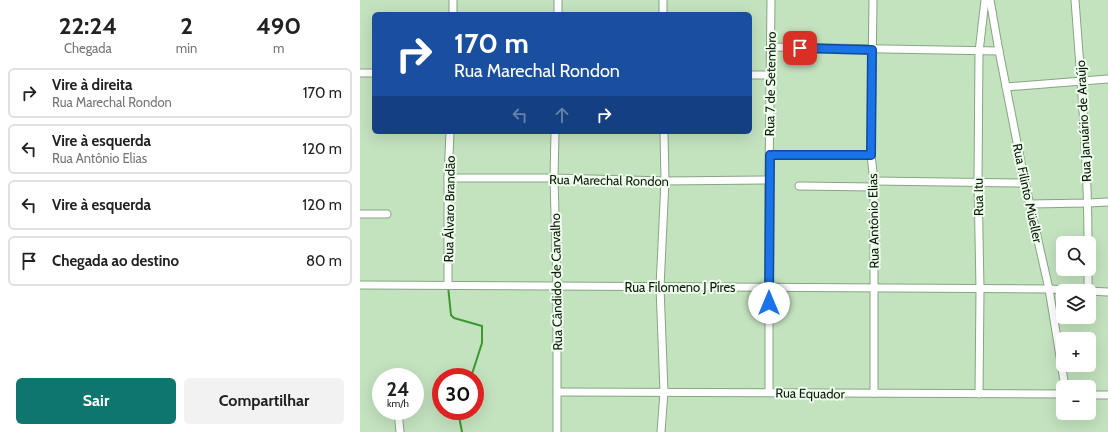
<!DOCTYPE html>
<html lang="pt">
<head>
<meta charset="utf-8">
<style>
  :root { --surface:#fff; --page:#f2f2f2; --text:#222; --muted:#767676; --line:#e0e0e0; --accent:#0f766e }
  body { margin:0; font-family:Cabin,sans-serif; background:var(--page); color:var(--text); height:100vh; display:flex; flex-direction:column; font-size:15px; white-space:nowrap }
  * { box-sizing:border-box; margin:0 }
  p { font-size:13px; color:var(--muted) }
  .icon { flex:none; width:22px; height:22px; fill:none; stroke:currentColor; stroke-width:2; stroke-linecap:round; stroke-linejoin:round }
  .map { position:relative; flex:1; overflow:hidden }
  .panel { display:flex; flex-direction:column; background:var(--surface); width:360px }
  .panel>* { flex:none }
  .hud { position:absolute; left:12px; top:12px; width:380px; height:122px; border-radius:6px; box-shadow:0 4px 16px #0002; background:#1a4fa0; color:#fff; overflow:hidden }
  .tools { position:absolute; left:696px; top:236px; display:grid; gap:8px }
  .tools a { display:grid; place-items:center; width:40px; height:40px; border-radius:6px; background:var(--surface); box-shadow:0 4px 16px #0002; font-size:20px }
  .speed { position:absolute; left:12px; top:368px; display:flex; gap:8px; font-size:20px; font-weight:700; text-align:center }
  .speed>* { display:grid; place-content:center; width:52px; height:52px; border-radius:50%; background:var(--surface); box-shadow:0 4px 16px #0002; line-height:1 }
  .speed small { font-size:10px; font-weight:400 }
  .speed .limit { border:6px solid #d22; background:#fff; color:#111 }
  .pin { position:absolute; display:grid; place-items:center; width:34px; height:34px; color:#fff; margin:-17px; border-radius:8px; box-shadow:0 2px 6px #0006 }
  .me { position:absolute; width:44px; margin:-22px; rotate:0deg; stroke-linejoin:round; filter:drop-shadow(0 0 3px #0008) }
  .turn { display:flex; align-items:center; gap:14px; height:84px; padding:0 16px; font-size:18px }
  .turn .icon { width:52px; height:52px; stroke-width:2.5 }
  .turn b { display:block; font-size:28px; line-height:34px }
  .lanes { display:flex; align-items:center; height:38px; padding:0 16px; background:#0003; justify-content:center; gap:20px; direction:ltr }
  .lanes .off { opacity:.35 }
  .eta { display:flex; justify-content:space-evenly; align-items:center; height:68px; text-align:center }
  .eta b { font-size:24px; font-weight:800; line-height:28px }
  .action { display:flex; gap:8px; margin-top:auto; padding:8px 16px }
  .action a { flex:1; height:46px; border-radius:6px; background:var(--accent); color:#fff; font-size:16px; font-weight:800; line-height:46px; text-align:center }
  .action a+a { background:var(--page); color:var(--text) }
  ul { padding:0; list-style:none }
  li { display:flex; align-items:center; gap:12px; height:50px; margin:0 8px 6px; padding:0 8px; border:2px solid var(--line); border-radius:6px }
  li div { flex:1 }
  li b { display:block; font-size:15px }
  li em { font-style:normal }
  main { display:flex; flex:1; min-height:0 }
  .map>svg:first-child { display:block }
</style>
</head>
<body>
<main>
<section class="panel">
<div class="eta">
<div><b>22:24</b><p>Chegada</p></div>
<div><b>2</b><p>min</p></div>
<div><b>490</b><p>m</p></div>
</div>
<ul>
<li><svg class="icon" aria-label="right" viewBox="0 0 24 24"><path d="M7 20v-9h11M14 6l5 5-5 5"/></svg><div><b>Vire à direita</b><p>Rua Marechal Rondon</p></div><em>170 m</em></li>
<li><svg class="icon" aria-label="left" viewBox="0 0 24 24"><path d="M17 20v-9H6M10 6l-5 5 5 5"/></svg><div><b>Vire à esquerda</b><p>Rua Antônio Elias</p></div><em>120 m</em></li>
<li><svg class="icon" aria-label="left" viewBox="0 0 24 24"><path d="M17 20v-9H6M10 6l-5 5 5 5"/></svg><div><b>Vire à esquerda</b></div><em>120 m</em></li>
<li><svg class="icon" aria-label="arrive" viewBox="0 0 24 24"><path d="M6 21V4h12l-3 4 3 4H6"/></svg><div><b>Chegada ao destino</b></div><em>80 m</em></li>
</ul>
<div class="action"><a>Sair</a><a>Compartilhar</a></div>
</section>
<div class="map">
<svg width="748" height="432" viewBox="0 0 748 432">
  <rect width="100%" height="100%" fill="#c3e2be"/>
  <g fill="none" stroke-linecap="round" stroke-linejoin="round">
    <g stroke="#3b982f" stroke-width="2">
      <path d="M88,286l3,29 3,3 28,8v17l-11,34"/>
      <path d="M100,411l-1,5 3,16"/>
    </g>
    <g stroke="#87a583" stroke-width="9">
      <g id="minor">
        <path d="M303,0v14"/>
        <path d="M513,0l-2,155 3,26v212"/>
        <path d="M630,0l9,51 26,132 24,106 16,98"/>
        <path d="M715,0c6,81 13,162 13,243"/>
        <path d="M93,14v-14"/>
        <path d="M198,14v-14"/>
        <path d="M411,47l228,4"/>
        <path d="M0,73h14"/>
        <path d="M390,75h20"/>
        <path d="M646,87l102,-8"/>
        <path d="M195,132l-1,46 3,109v145"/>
        <path d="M410,155h101"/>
        <path d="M88,178h106l111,3 104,-1"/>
        <path d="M514,181l151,2"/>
        <path d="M439,186l75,1"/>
        <path d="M670,204l58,-1 20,-1"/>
        <path d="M0,214h27"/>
        <path d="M728,269v22"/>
        <path d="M0,285l689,4 59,3"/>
        <path d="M88,285v-107l2,-46"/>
        <path d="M197,392l506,2"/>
        <path d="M409,392v-212l2,-180"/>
        <path d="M619,394l1,-105 -2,-107 1,-130 6,-52"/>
        <path d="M729,395h19"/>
        <path d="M38,411l2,21"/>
        <path d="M301,432l3,-40 -4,-105 5,-106 -1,-49"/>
      </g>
    </g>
    <use href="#minor" stroke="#fff" stroke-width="7"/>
  </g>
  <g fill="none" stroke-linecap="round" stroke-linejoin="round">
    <g stroke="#114b97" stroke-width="10">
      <path id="route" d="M409,303l1,-148h101l1,-105 -72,-2"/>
    </g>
    <use href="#route" stroke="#1a73e8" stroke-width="7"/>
  </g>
  <g text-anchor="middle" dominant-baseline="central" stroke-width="4" stroke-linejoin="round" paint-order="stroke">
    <g font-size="13" fill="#0e190c" stroke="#eefeec">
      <text transform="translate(410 84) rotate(-89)">Rua 7 de Setembro</text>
      <text transform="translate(723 121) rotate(-93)">Rua Januário de Araújo</text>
      <text transform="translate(249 180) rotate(1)">Rua Marechal Rondon</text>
      <text transform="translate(668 193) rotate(78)">Rua Filinto Müeller</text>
      <text transform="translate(618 197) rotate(-91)">Rua Itu</text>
      <text transform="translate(89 209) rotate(-89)">Rua Álvaro Brandão</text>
      <text transform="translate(513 221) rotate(-91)">Rua Antônio Elias</text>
      <text transform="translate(196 282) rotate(-91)">Rua Cândido de Carvalho</text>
      <text x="320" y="287">Rua Filomeno J Píres</text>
      <text transform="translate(450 393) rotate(1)">Rua Equador</text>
    </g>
  </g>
</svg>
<div class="tools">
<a><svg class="icon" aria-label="search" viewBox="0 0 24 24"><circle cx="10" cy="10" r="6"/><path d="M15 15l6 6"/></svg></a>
<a><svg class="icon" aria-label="layers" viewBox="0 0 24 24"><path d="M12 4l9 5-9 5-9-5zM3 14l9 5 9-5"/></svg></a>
<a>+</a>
<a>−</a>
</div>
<div class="speed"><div>24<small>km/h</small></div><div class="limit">30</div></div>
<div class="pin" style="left:440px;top:48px;background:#d93025"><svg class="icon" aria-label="arrive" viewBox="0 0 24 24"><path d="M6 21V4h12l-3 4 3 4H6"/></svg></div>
<svg class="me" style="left:409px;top:303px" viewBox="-20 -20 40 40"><circle r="19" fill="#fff"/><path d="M0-13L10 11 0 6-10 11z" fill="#1a73e8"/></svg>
<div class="hud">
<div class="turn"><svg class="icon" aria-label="right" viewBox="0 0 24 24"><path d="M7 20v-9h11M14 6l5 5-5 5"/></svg><div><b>170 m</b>Rua Marechal Rondon</div></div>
<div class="lanes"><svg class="icon off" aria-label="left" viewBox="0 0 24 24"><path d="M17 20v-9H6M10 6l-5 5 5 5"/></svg><svg class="icon off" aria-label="ahead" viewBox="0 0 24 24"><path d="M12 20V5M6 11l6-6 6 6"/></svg><svg class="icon" aria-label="right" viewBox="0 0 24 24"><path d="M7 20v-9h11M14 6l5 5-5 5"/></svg></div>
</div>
</div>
</main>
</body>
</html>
